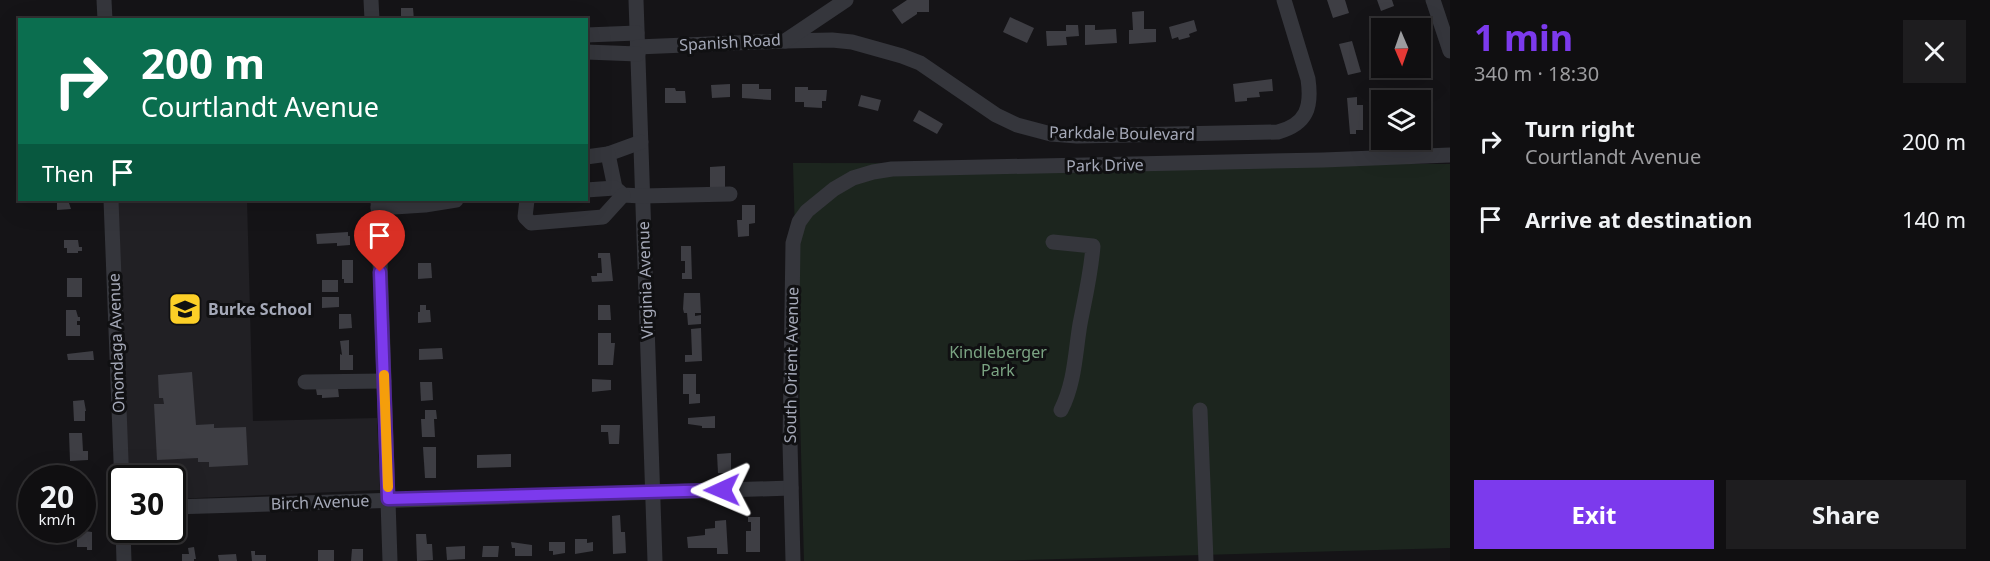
<!DOCTYPE html>
<html lang="en">
<head>
<meta charset="utf-8">
<style>
  :root { --surface:#100f11; --page:#1e1d1f; --text:#f1f3f6; --muted:#9c9c9f; --line:#302f31; --accent:#7c3aed }
  body { margin:0; font-family:"Noto Sans",sans-serif; background:var(--page); color:var(--text); height:100vh; display:flex; flex-direction:column; font-size:22px; white-space:nowrap }
  * { box-sizing:border-box; margin:0 }
  p { font-size:20px; color:var(--muted) }
  .icon { flex:none; width:33px; height:33px; fill:none; stroke:currentColor; stroke-width:2; stroke-linecap:round; stroke-linejoin:round }
  .map { position:relative; flex:1; overflow:hidden }
  .details { display:flex; flex-direction:column; background:var(--surface); width:540px }
  .details>* { flex:none }
  .guide { position:absolute; left:18px; top:18px; width:570px; height:183px; border-radius:0px; box-shadow:0 6px 24px #0002,0 0 0 2px var(--line); background:#0b6e4f; color:#fff; overflow:hidden }
  .needle { width:39px; rotate:178deg }
  .controls { position:absolute; left:1371px; top:18px; display:grid; gap:12px }
  .controls a { display:grid; place-items:center; width:60px; height:60px; border-radius:0px; background:var(--surface); box-shadow:0 6px 24px #0002,0 0 0 2px var(--line); font-size:30px }
  .speed { position:absolute; left:18px; top:465px; display:flex; gap:12px; font-size:30px; font-weight:700; text-align:center }
  .speed>* { display:grid; place-content:center; width:78px; height:78px; border-radius:50%; background:var(--surface); box-shadow:0 6px 24px #0002,0 0 0 2px var(--line); line-height:1 }
  .speed small { font-size:15px; font-weight:400 }
  .speed .limit { border:3px solid #111; border-radius:9px; background:#fff; color:#111 }
  .pin { position:absolute; display:grid; place-items:center; width:51px; height:51px; color:#fff; margin:-62px -26px; border-radius:50% 50% 50% 0; rotate:-45deg; box-shadow:0 0 6px #0007 }
  .pin .icon { rotate:45deg }
  .me { position:absolute; width:66px; margin:-33px; rotate:269deg; stroke-linejoin:round; filter:drop-shadow(0 0 4px #0008) }
  .turn { display:flex; align-items:center; gap:21px; height:126px; padding:0 24px; font-size:27px }
  .turn .icon { width:78px; height:78px; stroke-width:2.5 }
  .turn b { display:block; font-size:42px; line-height:51px }
  .then { display:flex; align-items:center; height:57px; padding:0 24px; background:#0003; gap:12px; font-size:22px }
  .round { display:grid; place-items:center; flex:none; width:63px; height:63px; border-radius:0px; background:var(--page) }
  .summary { display:flex; align-items:center; justify-content:space-between; height:102px; padding:0 24px }
  h1 { font-size:36px; font-weight:700; line-height:45px; color:var(--accent) }
  .primary-button { display:flex; gap:12px; margin-top:auto; padding:12px 24px }
  .primary-button a { flex:1; height:69px; border-radius:0px; background:var(--accent); color:#fff; font-size:24px; font-weight:700; line-height:69px; text-align:center }
  .primary-button a+a { background:var(--page); color:var(--text) }
  ul { padding:0; list-style:none }
  li { display:flex; align-items:center; gap:18px; height:78px; padding:0 24px }
  li div { flex:1 }
  li b { display:block; font-size:22px }
  li em { font-style:normal }
  main { display:flex; flex:1; min-height:0 }
  .map>svg:first-child { display:block }
</style>
</head>
<body>
<main>
<div class="map">
<svg width="1450" height="561" viewBox="0 0 1450 561">
  <rect width="100%" height="100%" fill="#151417"/>
  <path fill="#212024" d="M116,200h131l6,221 124,-3 3,72 -207,9 -1,-21h-46z"/>
  <path fill="#1c251e" d="M793,163l657,1v384l-462,13h-184z"/>
  <g fill="#3e3e44">
    <path d="M907,0h22v12h-12v2l-15,10 -10,-14z"/>
    <path d="M1327,0h18l4,13 -16,5z"/>
    <path d="M1377,0h15l2,6 -13,5z"/>
    <path d="M401,8h12l1,12h-13z"/>
    <path d="M1144,11v18h12v13l-27,2v-14h4l-1,-18z"/>
    <path d="M1010,17l24,11 -7,15 -24,-11z"/>
    <path d="M1194,20l3,11 -8,3 1,3 -11,3 -1,-3 -6,2 -3,-12z"/>
    <path d="M1066,25h12l1,11 -13,1 1,8 -20,1 -1,-15h20z"/>
    <path d="M1085,25h10v5l21,-1 1,14 -32,2z"/>
    <path d="M1352,41l9,31 -13,3 -9,-31z"/>
    <path d="M1272,79l1,12 -14,1 1,5 -13,1v3l-12,1 -2,-18z"/>
    <path d="M730,84v13l-18,1 -1,-13z"/>
    <path d="M742,84h17v5h12v11l-29,-2z"/>
    <path d="M795,87h13v3h19l-1,11h-4v7l-18,-1v-5h-9z"/>
    <path d="M665,88h10l1,3h9l1,12h-21z"/>
    <path d="M861,95l20,5 -3,11 -20,-5z"/>
    <path d="M1357,97v8h6v25h-7v4h-6l-3,-36z"/>
    <path d="M919,110l24,14 -6,10 -24,-13z"/>
    <path d="M725,166v22h-15v-21z"/>
    <path d="M57,200h11l3,9 -14,1z"/>
    <path d="M742,205h13v18l-6,1v12l-11,1 -1,-17h5z"/>
    <path d="M348,232v4h2v9l-13,1v-3l-20,1 -1,-10z"/>
    <path d="M64,240h14l1,7h3v4h-4v2h-11v-5h-3z"/>
    <path d="M681,246h10l1,33h-10v-6h3v-12h-4z"/>
    <path d="M598,253h12l3,28 -21,1 -1,-6h6v-3h5l-1,-15h-3z"/>
    <path d="M342,260h11v23h-9v-4h-2z"/>
    <path d="M418,263h13l1,15 -14,1z"/>
    <rect x="67" y="278" width="15" height="19"/>
    <rect x="322" y="280" width="16" height="12"/>
    <path d="M684,293h16l1,20h-6v3l6,-1v9l-13,1 -1,-12h-3l-1,-4z"/>
    <path d="M322,297h17v10l-17,1z"/>
    <path d="M420,305h6v5h4l1,12 -13,1v-11h2z"/>
    <path d="M598,305h12l1,15h-13z"/>
    <path d="M66,310h10l2,7h2v4h-3v4h3v11h-14z"/>
    <path d="M339,314h12l1,14 -13,1z"/>
    <path d="M701,328l1,33 -17,1v-7h7l-1,-26z"/>
    <path d="M598,333h13v10h4l-2,22h-15z"/>
    <path d="M349,340v15h4v15h-13v-16l2,1 -2,-14z"/>
    <path d="M442,348l1,11 -24,1v-11z"/>
    <path d="M93,351l1,9h-26l-1,-6z"/>
    <path d="M192,372l4,53 18,-1v4l32,-1 2,38 -39,2v-5h-11v-4l-41,2 -3,-56h10l-1,-6h-4l-1,-23z"/>
    <path d="M683,374h13v20h4v9l-11,1v-10h-6z"/>
    <path d="M592,379l19,1v10l-19,2z"/>
    <path d="M420,382h12l1,18 -12,1z"/>
    <path d="M338,388l1,9 -17,1v-3h-5l-1,-6z"/>
    <path d="M84,400l2,11h-1v10h-11l-1,-20z"/>
    <path d="M425,410h11l1,9h-3l1,18h-13l-1,-18h4z"/>
    <path d="M715,416v12h-13v-2l-14,-2v-6z"/>
    <path d="M601,425h19l-1,19h-10l-1,-12h-7z"/>
    <path d="M69,433h13l1,18h5v9l-18,1z"/>
    <path d="M423,447h13v31h-11z"/>
    <path d="M731,453v20h-13l-1,-19z"/>
    <path d="M511,454v13l-34,1v-13z"/>
    <path d="M620,515l1,17h4l1,21 -13,1 -1,-38z"/>
    <path d="M748,517h12v35h-14v-21h5v-9h-3z"/>
    <path d="M726,520l2,34h-11v-6h-29l-1,-11 18,-2v-6l10,-1v-7z"/>
    <path d="M77,530l15,2v18h-5v-3h-10z"/>
    <path d="M416,534h10l1,10h5l1,16 -16,1z"/>
    <path d="M575,539h12v4l6,-1v9l-18,3z"/>
    <path d="M511,542l21,3v11h-17v-8h-3z"/>
    <path d="M549,542h16v11l-12,2v-4h-4z"/>
    <path d="M465,546v13l-18,1 -1,-13z"/>
    <path d="M483,546h16l-1,11h-16z"/>
    <path d="M194,547l2,12h-2v2h-12v-7h7l-1,-6z"/>
    <path d="M352,549h11v12h-12z"/>
    <rect x="318" y="550" width="16" height="11"/>
    <path d="M251,551h4v4h11v6h-14z"/>
    <path d="M236,554l1,7h-18l-1,-6z"/>
  </g>
  <g fill="none" stroke-linecap="round" stroke-linejoin="round">
    <g stroke="#35363c" stroke-width="15">
      <path d="M104,0l1,20"/>
      <path d="M371,0l1,20"/>
      <path d="M636,0l19,561"/>
      <path d="M1433,0l17,51"/>
      <path d="M586,35l51,-2"/>
      <path d="M785,41l47,-1 20,2 50,14 18,7 76,52 21,10 34,9 26,2 201,-4c29,-8 34,-25 30,-53l-24,-79"/>
      <path d="M637,47l148,-6 61,-41"/>
      <path d="M586,52l52,2"/>
      <path d="M608,154l33,-12"/>
      <path d="M586,157l22,-3 7,34"/>
      <path d="M586,190l29,-2 8,7 19,1 88,-2"/>
      <path d="M111,200l11,286"/>
      <path d="M378,200l12,361"/>
      <path d="M527,200l-2,17 6,6 72,-6 20,-22"/>
      <path d="M378,208l47,-3 31,-5"/>
      <path d="M1053,242l40,4c-2,27 -8,52 -13,78 -5,30 -5,58 -19,86"/>
      <path d="M305,382l79,-1"/>
      <path d="M1200,410l6,151"/>
      <path d="M172,507l619,-19"/>
      <path d="M123,530l1,31"/>
      <path d="M793,561l-3,-118 3,-200 6,-21 8,-11 27,-22 19,-11 20,-6 19,-3 431,-9 127,-5"/>
    </g>
  </g>
  <g fill="none" stroke-linecap="round" stroke-linejoin="round">
    <g stroke="#51269a" stroke-width="15">
      <path id="route" d="M380,272l8,227 334,-9"/>
    </g>
    <use href="#route" stroke="#7c3aed" stroke-width="10"/>
    <path stroke="#f59e0b" stroke-width="10" d="M384,375l4,112"/>
  </g>
  <defs>
    <g id="school-square" transform="scale(1.725)"><rect x="-9" y="-9" width="18" height="18" rx="4" fill="#fccf27" stroke="#101012"/><path d="M0-5L7-2L0 1L-7-2ZM-4 1L0 2.5L4 1V4Q0 6-4 4Z" fill="#111"/></g>
  </defs>
  <g fill-rule="evenodd">
    <use href="#school-square" x="185" y="309"/>
  </g>
  <g text-anchor="middle" dominant-baseline="central" stroke-width="6" stroke-linejoin="round" paint-order="stroke">
    <g font-size="16" fill="#a5a9b8" stroke="#101012">
      <text transform="translate(730 42) rotate(-3)">Spanish Road</text>
      <text transform="translate(1122 133) rotate(1)">Parkdale Boulevard</text>
      <text transform="translate(1105 165) rotate(-1)">Park Drive</text>
      <text transform="translate(645 280) rotate(-92)">Virginia Avenue</text>
      <text transform="translate(116 343) rotate(-92)">Onondaga Avenue</text>
      <text transform="translate(791 365) rotate(-89)">South Orient Avenue</text>
      <text transform="translate(320 502) rotate(-2)">Birch Avenue</text>
    </g>
    <g font-size="16" font-weight="bold" fill="#a5a9b8" stroke="#101012" text-anchor="start">
      <text x="208" y="309">Burke School</text>
    </g>
    <g font-size="16" fill="#7ba483" stroke="#101012">
      <text x="998" y="352">Kindleberger<tspan x="998" dy="18">Park</tspan></text>
    </g>
  </g>
</svg>
<div class="controls">
<a><svg class="needle" viewBox="-14 -14 28 28"><path d="M0-13l5 13h-10z" fill="#e53935"/><path d="M0 13l5-13h-10z" fill="#9c9c9f"/></svg></a>
<a><svg class="icon" aria-label="layers" viewBox="0 0 24 24"><path d="M12 4l9 5-9 5-9-5zM3 14l9 5 9-5"/></svg></a>
</div>
<div class="speed"><div>20<small>km/h</small></div><div class="limit">30</div></div>
<div class="pin" style="left:380px;top:272px;background:#d93025"><svg class="icon" aria-label="arrive" viewBox="0 0 24 24"><path d="M6 21V4h12l-3 4 3 4H6"/></svg></div>
<svg class="me" style="left:722px;top:490px" viewBox="-20 -20 40 40"><path d="M0-17L14 15 0 8-14 15z" fill="#7c3aed" stroke="#fff" stroke-width="4"/></svg>
<div class="guide">
<div class="turn"><svg class="icon" aria-label="right" viewBox="0 0 24 24"><path d="M7 20v-9h11M14 6l5 5-5 5"/></svg><div><b>200 m</b>Courtlandt Avenue</div></div>
<div class="then">Then<svg class="icon" aria-label="arrive" viewBox="0 0 24 24"><path d="M6 21V4h12l-3 4 3 4H6"/></svg></div>
</div>
</div>
<section class="details">
<div class="summary"><div><h1>1 min</h1><p>340 m · 18:30</p></div><a class="round"><svg class="icon" aria-label="close" viewBox="0 0 24 24"><path d="M6 6l12 12M18 6L6 18"/></svg></a></div>
<ul>
<li><svg class="icon" aria-label="right" viewBox="0 0 24 24"><path d="M7 20v-9h11M14 6l5 5-5 5"/></svg><div><b>Turn right</b><p>Courtlandt Avenue</p></div><em>200 m</em></li>
<li><svg class="icon" aria-label="arrive" viewBox="0 0 24 24"><path d="M6 21V4h12l-3 4 3 4H6"/></svg><div><b>Arrive at destination</b></div><em>140 m</em></li>
</ul>
<div class="primary-button"><a>Exit</a><a>Share</a></div>
</section>
</main>
</body>
</html>
